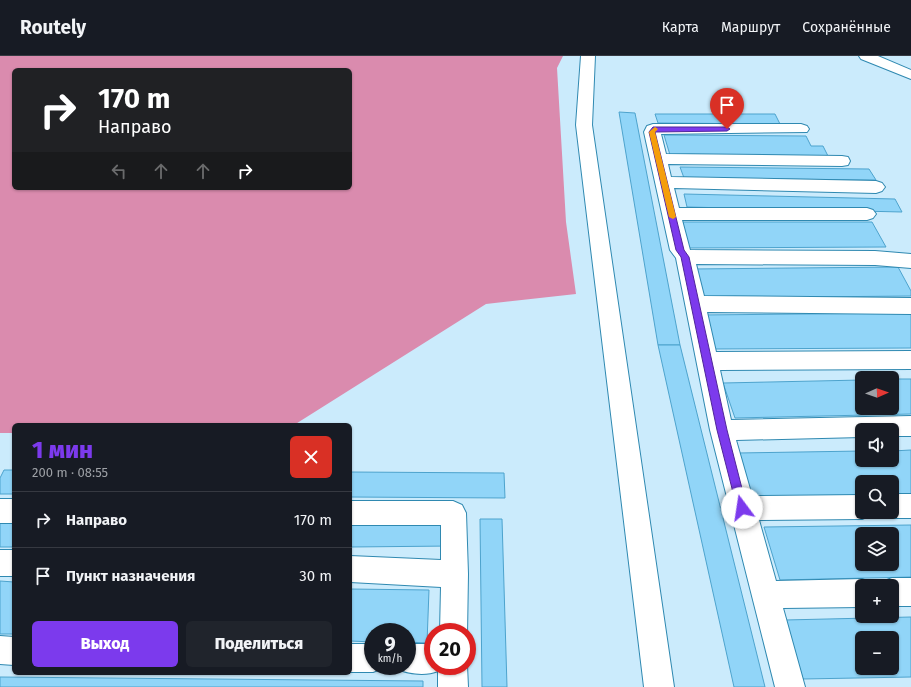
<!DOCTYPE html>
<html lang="ru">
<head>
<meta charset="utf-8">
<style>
  :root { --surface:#171b24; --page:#20242c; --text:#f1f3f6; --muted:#9ea1a6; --line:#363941; --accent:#7c3aed }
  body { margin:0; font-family:"Fira Sans",sans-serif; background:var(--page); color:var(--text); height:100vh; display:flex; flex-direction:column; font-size:15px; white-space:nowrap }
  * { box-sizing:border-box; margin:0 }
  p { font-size:13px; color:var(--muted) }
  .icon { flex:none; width:22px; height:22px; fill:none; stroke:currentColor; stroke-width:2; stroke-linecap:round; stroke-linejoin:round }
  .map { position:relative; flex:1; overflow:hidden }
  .panel { position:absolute; left:12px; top:367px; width:340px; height:252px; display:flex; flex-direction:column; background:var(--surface); border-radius:6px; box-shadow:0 1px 3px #0004 }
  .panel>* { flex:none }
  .banner { position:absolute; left:12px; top:12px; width:340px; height:122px; border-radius:6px; box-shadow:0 1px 3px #0004; background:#202124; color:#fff; overflow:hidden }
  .needle { width:26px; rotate:88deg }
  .controls { position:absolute; left:855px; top:315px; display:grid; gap:8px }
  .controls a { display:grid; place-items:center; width:44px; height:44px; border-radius:6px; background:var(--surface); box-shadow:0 1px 3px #0004; font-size:20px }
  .speed { position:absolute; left:364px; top:567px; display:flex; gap:8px; font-size:20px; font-weight:700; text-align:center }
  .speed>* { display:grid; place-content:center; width:52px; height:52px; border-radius:50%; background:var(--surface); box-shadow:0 1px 3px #0004; line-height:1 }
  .speed small { font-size:10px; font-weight:400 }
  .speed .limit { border:6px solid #d22; background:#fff; color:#111 }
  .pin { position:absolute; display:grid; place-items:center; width:34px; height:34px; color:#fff; margin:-41px -17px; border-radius:50% 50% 50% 0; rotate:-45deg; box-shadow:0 0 4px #0007 }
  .pin .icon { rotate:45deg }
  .me { position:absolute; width:44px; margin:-22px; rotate:346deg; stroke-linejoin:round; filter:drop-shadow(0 0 3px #0008) }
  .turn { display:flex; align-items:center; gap:14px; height:84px; padding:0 20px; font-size:18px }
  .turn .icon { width:52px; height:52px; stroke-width:2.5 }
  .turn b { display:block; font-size:28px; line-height:34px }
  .lanes { display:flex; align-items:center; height:38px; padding:0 20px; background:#0003; justify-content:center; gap:20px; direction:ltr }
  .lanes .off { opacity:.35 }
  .round { display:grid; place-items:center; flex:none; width:42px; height:42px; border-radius:6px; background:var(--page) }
  .headline { display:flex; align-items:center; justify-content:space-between; height:68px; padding:0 20px }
  h1 { font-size:24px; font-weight:800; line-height:30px; color:var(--accent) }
  .cta { display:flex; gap:8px; margin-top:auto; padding:8px 20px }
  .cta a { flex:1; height:46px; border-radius:6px; background:var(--accent); color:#fff; font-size:16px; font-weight:800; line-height:46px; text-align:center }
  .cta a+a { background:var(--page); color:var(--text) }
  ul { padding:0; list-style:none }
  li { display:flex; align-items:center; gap:12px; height:56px; padding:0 20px; border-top:1px solid var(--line) }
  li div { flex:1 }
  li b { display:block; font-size:15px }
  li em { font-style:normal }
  header { display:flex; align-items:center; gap:24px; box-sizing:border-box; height:56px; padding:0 20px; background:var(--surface); border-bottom:1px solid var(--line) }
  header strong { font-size:19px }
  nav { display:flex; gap:22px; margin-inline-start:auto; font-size:14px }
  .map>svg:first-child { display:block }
</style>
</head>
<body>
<header>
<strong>Routely</strong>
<nav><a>Карта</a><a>Маршрут</a><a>Сохранённые</a></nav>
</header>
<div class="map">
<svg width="911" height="631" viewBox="0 0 911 631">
  <rect width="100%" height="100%" fill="#cbebfc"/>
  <path fill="#da8bae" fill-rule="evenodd" d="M0,0h563l-6,12 9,154 10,72 -90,10 -192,121h-280v8h-14zM14,14h336v118h-336z"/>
  <g fill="#91d5f8" stroke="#4da3cd" fill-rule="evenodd">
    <path d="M619,56l16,1 45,232h-22z"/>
    <path d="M655,58h120l5,10 -122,-1z"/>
    <path d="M664,79l142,1 5,10h12l5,10 -158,-1z"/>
    <path d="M680,111l189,2 7,11 -192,-2z"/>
    <path d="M684,138l211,5 7,13 -215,-5z"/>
    <path d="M679,166h193l14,25 -199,1z"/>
    <path d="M898,211l13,24v5l-211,2 -9,-29z"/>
    <path d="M911,257v35l-201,1 -10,-34z"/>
    <path d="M658,289h22l85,342h-31z"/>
    <path d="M892,323h19v35l-176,4 -12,-35 139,-3v28h30z"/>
    <path d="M911,394v46h-19v-14h-30v15l-110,2 -14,-46 124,-2v9h30v-9z"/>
    <path d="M4,414h10v24h-14v-16z"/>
    <path d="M350,416l154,1 1,25 -155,-1z"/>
    <path d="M480,463h22l5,168h-25z"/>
    <path d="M452,465v25l-102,1v-25z"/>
    <rect x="0" y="466" width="14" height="25"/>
    <path d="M911,469v52l-131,3 -16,-53zM862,478h30v30h-30z"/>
    <path d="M0,525l14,1v52h-14z"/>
    <path d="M350,533l79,1 -2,53 -20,-1v-10h-34v10l-23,-1z"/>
    <path d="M911,561v60l-108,2 -18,-59zM862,582h30v30h-30z"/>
    <path d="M0,621l423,4v6h-423z"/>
  </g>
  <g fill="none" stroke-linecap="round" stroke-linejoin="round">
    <g stroke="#2f89b1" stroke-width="2">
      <g id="minor">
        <path d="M581,0h14l-3,69 82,562h-30l-68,-562z"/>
        <path d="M859,0h19l33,14v9l-50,-20z"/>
        <path d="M653,68h148l6,2 2,3 -2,3 -146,2 5,20 176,2 6,1 2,4 -2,4 -6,1 -174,-2 3,13 205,4 6,2 3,4 -3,4 -6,2 -202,-5 5,20h188l6,2 3,4 -3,4 -6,2h-185l8,30 185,1 36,3v14l-36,-3 -179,-1 8,32 207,2v16l-204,-2 9,40 195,-1v18l-191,1 11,50 180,-4v20h-19v-6h-30v7l-126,3 16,56 110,-1v17h10l-1,3 -9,4 -103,1 17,61 86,-2 10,4 1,3h-11v21l-79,1 22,79h-30l-65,-257 -34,-172 -6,-8 -26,-118 3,-6z"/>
        <path d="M892,438h19v24h-19l-9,-4 -1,-2h10z"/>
        <rect x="0" y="443" width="14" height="24"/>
        <path d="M350,445h103l9,4 4,8 2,61 -1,61v-3h-27l1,-45 -91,-5v-26l91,4v-35h-91z"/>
        <rect x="0" y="494" width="14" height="26"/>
        <path d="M892,522h19v28h-19v-20h-11l1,-4z"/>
        <path d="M0,580l14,1v28l-14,-1z"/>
        <path d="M350,588h23v22h11l-1,2 -10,4h-23z"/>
        <path d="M407,588h26v22h34v-1l1,22h-30v-16c-12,5 -29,3 -41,-2l-2,-3h12z"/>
      </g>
    </g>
    <use href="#minor" fill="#fff" fill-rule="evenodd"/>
  </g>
  <path fill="#7c3aed" stroke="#51269a" d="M653,71h74l3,2 -3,2 -72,1 29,118 5,7 38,173 20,78 -1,3 -4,1 -4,-1 -1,-3 -20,-78 -36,-173 -5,-7 -27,-118z"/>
  <path fill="#f59e0b" d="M655,71l3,2 -3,3 21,85 -3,2 -4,-2 -20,-85z"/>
</svg>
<div class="controls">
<a><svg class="needle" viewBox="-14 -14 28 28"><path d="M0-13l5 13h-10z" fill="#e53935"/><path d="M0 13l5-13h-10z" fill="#9ea1a6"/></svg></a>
<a><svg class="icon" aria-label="sound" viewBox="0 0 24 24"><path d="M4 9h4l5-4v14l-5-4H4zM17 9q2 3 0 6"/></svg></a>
<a><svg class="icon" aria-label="search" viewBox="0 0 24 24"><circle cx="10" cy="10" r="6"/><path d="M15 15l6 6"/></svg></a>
<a><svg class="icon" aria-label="layers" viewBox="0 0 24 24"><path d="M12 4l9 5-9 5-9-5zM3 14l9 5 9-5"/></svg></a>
<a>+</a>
<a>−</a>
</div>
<div class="speed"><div>9<small>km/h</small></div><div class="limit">20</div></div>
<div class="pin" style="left:727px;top:73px;background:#d93025"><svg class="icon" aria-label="arrive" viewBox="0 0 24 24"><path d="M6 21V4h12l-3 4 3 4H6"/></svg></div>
<svg class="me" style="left:742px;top:452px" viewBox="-20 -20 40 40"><circle r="19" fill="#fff"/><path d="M0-13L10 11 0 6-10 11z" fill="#7c3aed"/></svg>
<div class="banner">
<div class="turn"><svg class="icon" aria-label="right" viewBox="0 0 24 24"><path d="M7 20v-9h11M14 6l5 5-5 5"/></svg><div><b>170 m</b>Направо</div></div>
<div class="lanes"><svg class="icon off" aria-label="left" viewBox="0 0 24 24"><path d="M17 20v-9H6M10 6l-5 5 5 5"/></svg><svg class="icon off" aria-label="ahead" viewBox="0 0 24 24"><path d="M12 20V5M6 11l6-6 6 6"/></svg><svg class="icon off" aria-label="ahead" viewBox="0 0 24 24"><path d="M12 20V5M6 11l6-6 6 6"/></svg><svg class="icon" aria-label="right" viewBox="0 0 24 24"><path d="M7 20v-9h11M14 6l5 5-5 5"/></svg></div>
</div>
<section class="panel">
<div class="headline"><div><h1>1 мин</h1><p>200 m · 08:55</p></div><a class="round" style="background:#d93025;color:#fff"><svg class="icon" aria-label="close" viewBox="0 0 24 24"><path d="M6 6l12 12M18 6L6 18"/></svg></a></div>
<ul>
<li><svg class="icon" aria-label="right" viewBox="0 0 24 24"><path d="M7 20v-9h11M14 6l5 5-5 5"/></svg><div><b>Направо</b></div><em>170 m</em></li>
<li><svg class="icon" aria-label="arrive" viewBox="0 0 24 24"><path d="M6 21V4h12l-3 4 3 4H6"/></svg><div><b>Пункт назначения</b></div><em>30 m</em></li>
</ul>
<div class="cta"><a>Выход</a><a>Поделиться</a></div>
</section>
</div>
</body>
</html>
